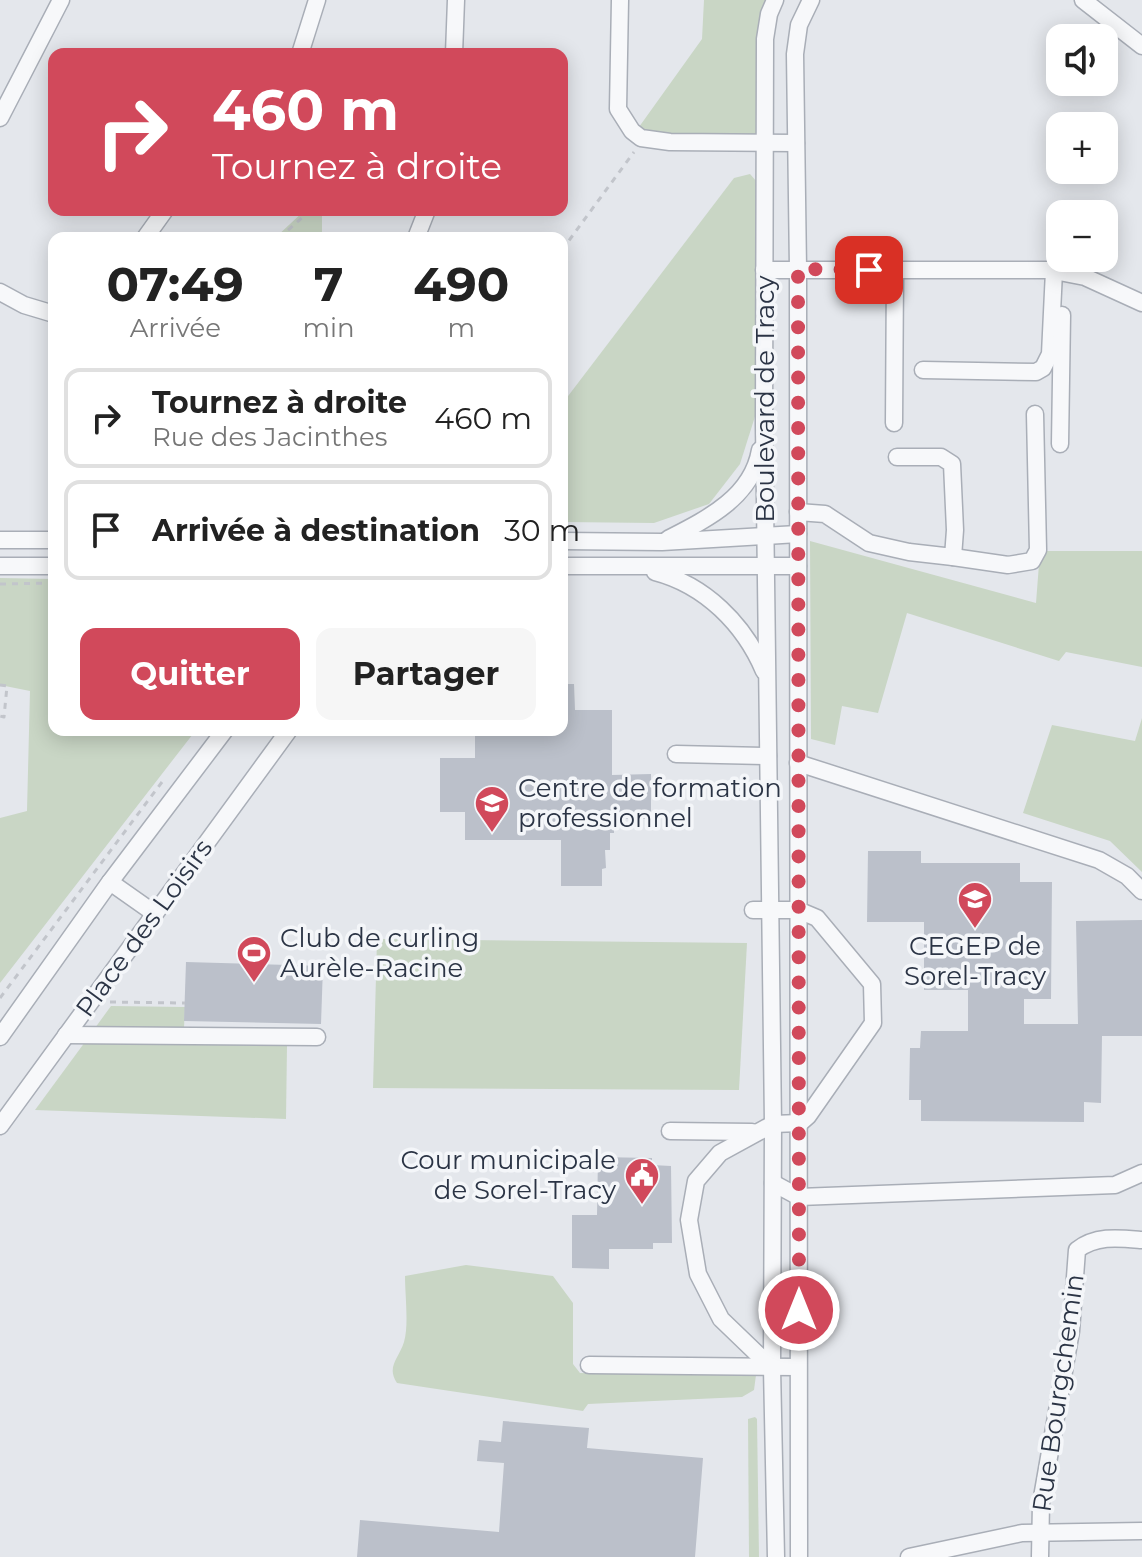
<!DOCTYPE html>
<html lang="fr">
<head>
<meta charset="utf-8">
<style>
  :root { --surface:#fff; --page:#f6f6f6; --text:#222; --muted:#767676; --line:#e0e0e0; --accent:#d1495b }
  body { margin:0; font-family:Montserrat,sans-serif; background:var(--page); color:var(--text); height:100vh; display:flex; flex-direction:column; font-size:30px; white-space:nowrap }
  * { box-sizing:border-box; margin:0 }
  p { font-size:26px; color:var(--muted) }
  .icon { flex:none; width:44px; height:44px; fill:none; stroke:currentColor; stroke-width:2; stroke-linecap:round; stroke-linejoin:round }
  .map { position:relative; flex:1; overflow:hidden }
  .sheet { position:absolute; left:48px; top:232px; width:520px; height:504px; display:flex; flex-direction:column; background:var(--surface); border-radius:16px; box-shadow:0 4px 20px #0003 }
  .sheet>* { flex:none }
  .banner { position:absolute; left:48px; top:48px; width:520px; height:168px; border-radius:16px; box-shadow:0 4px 20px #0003; background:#d1495b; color:#fff; overflow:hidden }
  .controls { position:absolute; left:1046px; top:24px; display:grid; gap:16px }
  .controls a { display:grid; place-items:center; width:72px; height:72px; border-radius:16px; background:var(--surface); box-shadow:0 4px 20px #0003; font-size:40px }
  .pin { position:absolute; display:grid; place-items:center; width:68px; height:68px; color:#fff; margin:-34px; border-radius:16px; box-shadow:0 4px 12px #0006 }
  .me { position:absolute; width:88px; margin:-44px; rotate:0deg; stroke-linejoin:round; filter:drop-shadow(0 0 6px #0008) }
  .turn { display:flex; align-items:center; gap:28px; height:168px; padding:0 32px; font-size:36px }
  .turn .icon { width:104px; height:104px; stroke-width:2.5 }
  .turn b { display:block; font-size:56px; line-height:68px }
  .eta { display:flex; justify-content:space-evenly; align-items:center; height:136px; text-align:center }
  .eta b { font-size:48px; font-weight:700; line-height:56px }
  .primary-button { display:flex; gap:16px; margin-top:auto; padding:16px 32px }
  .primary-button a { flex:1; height:92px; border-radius:16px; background:var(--accent); color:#fff; font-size:32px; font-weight:700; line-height:92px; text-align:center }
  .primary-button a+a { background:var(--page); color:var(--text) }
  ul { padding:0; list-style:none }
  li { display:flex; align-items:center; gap:24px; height:100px; margin:0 16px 12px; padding:0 16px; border:4px solid var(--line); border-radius:16px }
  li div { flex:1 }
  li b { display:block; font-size:30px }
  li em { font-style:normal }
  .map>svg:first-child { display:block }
</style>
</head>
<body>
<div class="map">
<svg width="1142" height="1557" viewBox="0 0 1142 1557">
  <rect width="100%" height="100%" fill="#e4e7ec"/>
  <g fill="#c9d6c5">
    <path d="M704,0h65l-10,137 -111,-4 -9,-6 63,-88z"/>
    <path d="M750,174l7,8 4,157 -3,68 -18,57 -31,40 -55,19 -92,-1v-118l172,-226z"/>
    <path d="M305,210h19l-2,4v24h-47z"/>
    <path d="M810,541l226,62 4,-52h102v116l-76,-15 -7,9 -152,-48 -29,100 -36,-7 -7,39 -24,-6z"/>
    <path d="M0,578l54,1v151h142l-196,253v-165l27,-7 3,-120 -30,-6z"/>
    <path d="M1142,718v154l-32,-31 -87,-28 29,-88 83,16z"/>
    <path d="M377,939l370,4 -8,147 -366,-2z"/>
    <path d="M111,1006l74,1 -1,21h-89z"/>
    <path d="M85,1042l202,4 -1,73 -251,-9z"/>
    <path d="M466,1265l87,11 20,27v61l7,9 176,2 -2,15 -12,7 -154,7 -5,7 -186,-28c-11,-16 2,-25 7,-41 5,-17 1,-47 1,-66z"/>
    <path d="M755,1417l2,2 2,138h-10l-1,-138z"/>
  </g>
  <g fill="#bbc0ca">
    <path d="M562,684h12l1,26h37v65l39,-1v45h-37v14h-4v17h-5l1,18 -4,1v17h-41v-46h-96v-28h-25v-54h35v-24h36l-1,-4h52z"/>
    <path d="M868,851h53v12h99v19h32l-1,117h-27v25h54l-2,-103 66,-1v116h-40l-1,67 -17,-1v20l-163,-1v-21h-12l1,-52h10l1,-17h47v-41h-44v-68h-57z"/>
    <path d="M186,962l137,4 -2,58 -137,-3z"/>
    <path d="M598,1157l54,1v7l19,1 1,77h-19v6h-44v20l-37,-1v-53h25z"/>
    <path d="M503,1421l86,7 -2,20 116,10 -8,99h-338l3,-37 139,12 5,-69 -27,-2 2,-21 22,2z"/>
  </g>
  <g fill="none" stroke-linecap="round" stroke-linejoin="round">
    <g stroke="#a9aeb7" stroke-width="19">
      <g id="minor">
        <path d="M620,0l-2,109 14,22 9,7 29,4 126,1"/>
        <path d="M775,0l-6,14 -4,25 -1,386 9,699 -1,244 4,189"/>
        <path d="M1083,0l59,46"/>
        <path d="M300,54l17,-54"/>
        <path d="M454,54l2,-54"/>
        <path d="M0,118l61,-118"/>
        <path d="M145,238l20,-28"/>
        <path d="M416,238l11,-28"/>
        <path d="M764,270h285l36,7 57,26"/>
        <path d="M0,292l24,13 30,9"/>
        <path d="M923,370l113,2 7,-4 7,-14 4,-83"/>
        <path d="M894,423l1,-153"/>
        <path d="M1060,444l2,-129"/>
        <path d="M798,512l27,2 44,29 40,9 44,5 2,-27 -3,-66 -11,-7h-44"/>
        <path d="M668,539c39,-20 84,-42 92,-89"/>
        <path d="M0,540h54"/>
        <path d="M562,541l100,1 136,-8"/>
        <path d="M953,557l55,8 24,-4 6,-11 -3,-136"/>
        <path d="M0,566h54"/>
        <path d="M562,566h236"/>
        <path d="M655,572c50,13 89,52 109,99"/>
        <path d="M676,754l92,2"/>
        <path d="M798,763l301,97 28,16 15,15"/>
        <path d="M110,882l44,31"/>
        <path d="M753,910h45l19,8 55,66 1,39 -65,93 -8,7 -27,1 -53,29 -24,28 -7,39 9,54 23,45 51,49"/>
        <path d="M66,1035l251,2"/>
        <path d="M0,1037l110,-155 115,-152"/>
        <path d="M0,1126l289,-396"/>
        <path d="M670,1131l82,1"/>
        <path d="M773,1183l26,14 316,-12 27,-12"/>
        <path d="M589,1365l209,2"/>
        <path d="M799,1557l-1,-1288 -3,-215 4,-29 12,-25"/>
        <path d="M909,1557l113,-24 120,-2"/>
        <path d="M1040,1557l1,-54 30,-172 6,-81c19,-15 42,-12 65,-10"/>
      </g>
    </g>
    <g stroke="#c2c5cb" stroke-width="3" stroke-dasharray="6 6" stroke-linecap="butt">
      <path d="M279,238l32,-28"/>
      <path d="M562,250l72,-98"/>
      <path d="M0,584l50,-1"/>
      <path d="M0,685l7,1 -3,31 -4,-1"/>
      <path d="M0,998l162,-216h3"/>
      <path d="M110,1002l75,1"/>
    </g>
    <use href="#minor" stroke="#f7f8fa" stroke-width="16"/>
  </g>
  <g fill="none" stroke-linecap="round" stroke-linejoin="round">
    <path stroke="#d1495b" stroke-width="14" stroke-dasharray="0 25.2" d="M799,1310l-1,-1041 71,1"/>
  </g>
  <defs>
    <g id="school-pin" transform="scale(1.8)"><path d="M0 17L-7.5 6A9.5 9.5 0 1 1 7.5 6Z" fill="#d1495b" stroke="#f4f6f9"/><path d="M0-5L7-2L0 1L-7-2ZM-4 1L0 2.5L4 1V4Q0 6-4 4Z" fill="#fff"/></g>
    <g id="university-pin" transform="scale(1.8)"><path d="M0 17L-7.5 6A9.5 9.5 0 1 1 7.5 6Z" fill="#d1495b" stroke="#f4f6f9"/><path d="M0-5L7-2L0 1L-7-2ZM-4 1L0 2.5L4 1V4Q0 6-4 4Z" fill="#fff"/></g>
    <g id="stadium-pin" transform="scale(1.8)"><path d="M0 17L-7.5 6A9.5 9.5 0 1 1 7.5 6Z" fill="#d1495b" stroke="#f4f6f9"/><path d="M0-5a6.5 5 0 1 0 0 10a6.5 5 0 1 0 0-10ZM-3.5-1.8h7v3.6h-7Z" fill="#fff"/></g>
    <g id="civic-pin" transform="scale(1.8)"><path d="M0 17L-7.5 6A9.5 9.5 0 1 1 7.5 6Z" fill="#d1495b" stroke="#f4f6f9"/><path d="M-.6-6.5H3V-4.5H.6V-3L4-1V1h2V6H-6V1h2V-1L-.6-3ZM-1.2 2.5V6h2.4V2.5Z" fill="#fff"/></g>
  </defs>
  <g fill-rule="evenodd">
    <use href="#school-pin" x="492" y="803"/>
    <use href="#university-pin" x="975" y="899"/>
    <use href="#stadium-pin" x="254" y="953"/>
    <use href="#civic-pin" x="642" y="1175"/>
  </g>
  <g text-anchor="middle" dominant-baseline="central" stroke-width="7" stroke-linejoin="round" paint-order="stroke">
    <g font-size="26" fill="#2b3445" stroke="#f4f6f9">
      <text transform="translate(765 399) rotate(-90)">Boulevard de Tracy</text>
      <text transform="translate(144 928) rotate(-54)">Place des Loisirs</text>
      <text transform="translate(1058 1393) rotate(-82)">Rue Bourgchemin</text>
    </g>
    <g font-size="26" fill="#2b3445" stroke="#f4f6f9" text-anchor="start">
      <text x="518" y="788">Centre de formation<tspan x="518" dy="30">professionnel</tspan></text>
      <text x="280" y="938">Club de curling<tspan x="280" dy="30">Aurèle-Racine</tspan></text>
      <text x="975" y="946" text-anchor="middle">CEGEP de<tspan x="975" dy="30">Sorel-Tracy</tspan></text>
      <text x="616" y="1160" text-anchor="end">Cour municipale<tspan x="616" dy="30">de Sorel-Tracy</tspan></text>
    </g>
  </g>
</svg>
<div class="controls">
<a><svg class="icon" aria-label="sound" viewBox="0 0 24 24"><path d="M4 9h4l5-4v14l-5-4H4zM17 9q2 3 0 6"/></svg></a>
<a>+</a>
<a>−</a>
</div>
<div class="pin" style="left:869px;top:270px;background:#d93025"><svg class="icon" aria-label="arrive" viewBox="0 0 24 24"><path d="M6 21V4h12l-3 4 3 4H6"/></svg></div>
<svg class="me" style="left:799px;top:1310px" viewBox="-20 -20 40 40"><circle r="17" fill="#d1495b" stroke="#fff" stroke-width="3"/><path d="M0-11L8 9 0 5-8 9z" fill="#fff"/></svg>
<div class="banner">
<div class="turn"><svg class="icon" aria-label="right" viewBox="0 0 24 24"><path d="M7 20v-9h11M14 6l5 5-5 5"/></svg><div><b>460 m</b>Tournez à droite</div></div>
</div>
<section class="sheet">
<div class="eta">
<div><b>07:49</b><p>Arrivée</p></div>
<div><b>7</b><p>min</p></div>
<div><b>490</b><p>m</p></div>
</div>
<ul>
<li><svg class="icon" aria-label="right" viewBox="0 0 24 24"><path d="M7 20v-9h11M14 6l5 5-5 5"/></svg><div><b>Tournez à droite</b><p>Rue des Jacinthes</p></div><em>460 m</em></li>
<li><svg class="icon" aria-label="arrive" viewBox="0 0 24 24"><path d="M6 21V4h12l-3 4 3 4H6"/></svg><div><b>Arrivée à destination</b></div><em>30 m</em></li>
</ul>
<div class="primary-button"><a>Quitter</a><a>Partager</a></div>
</section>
</div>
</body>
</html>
